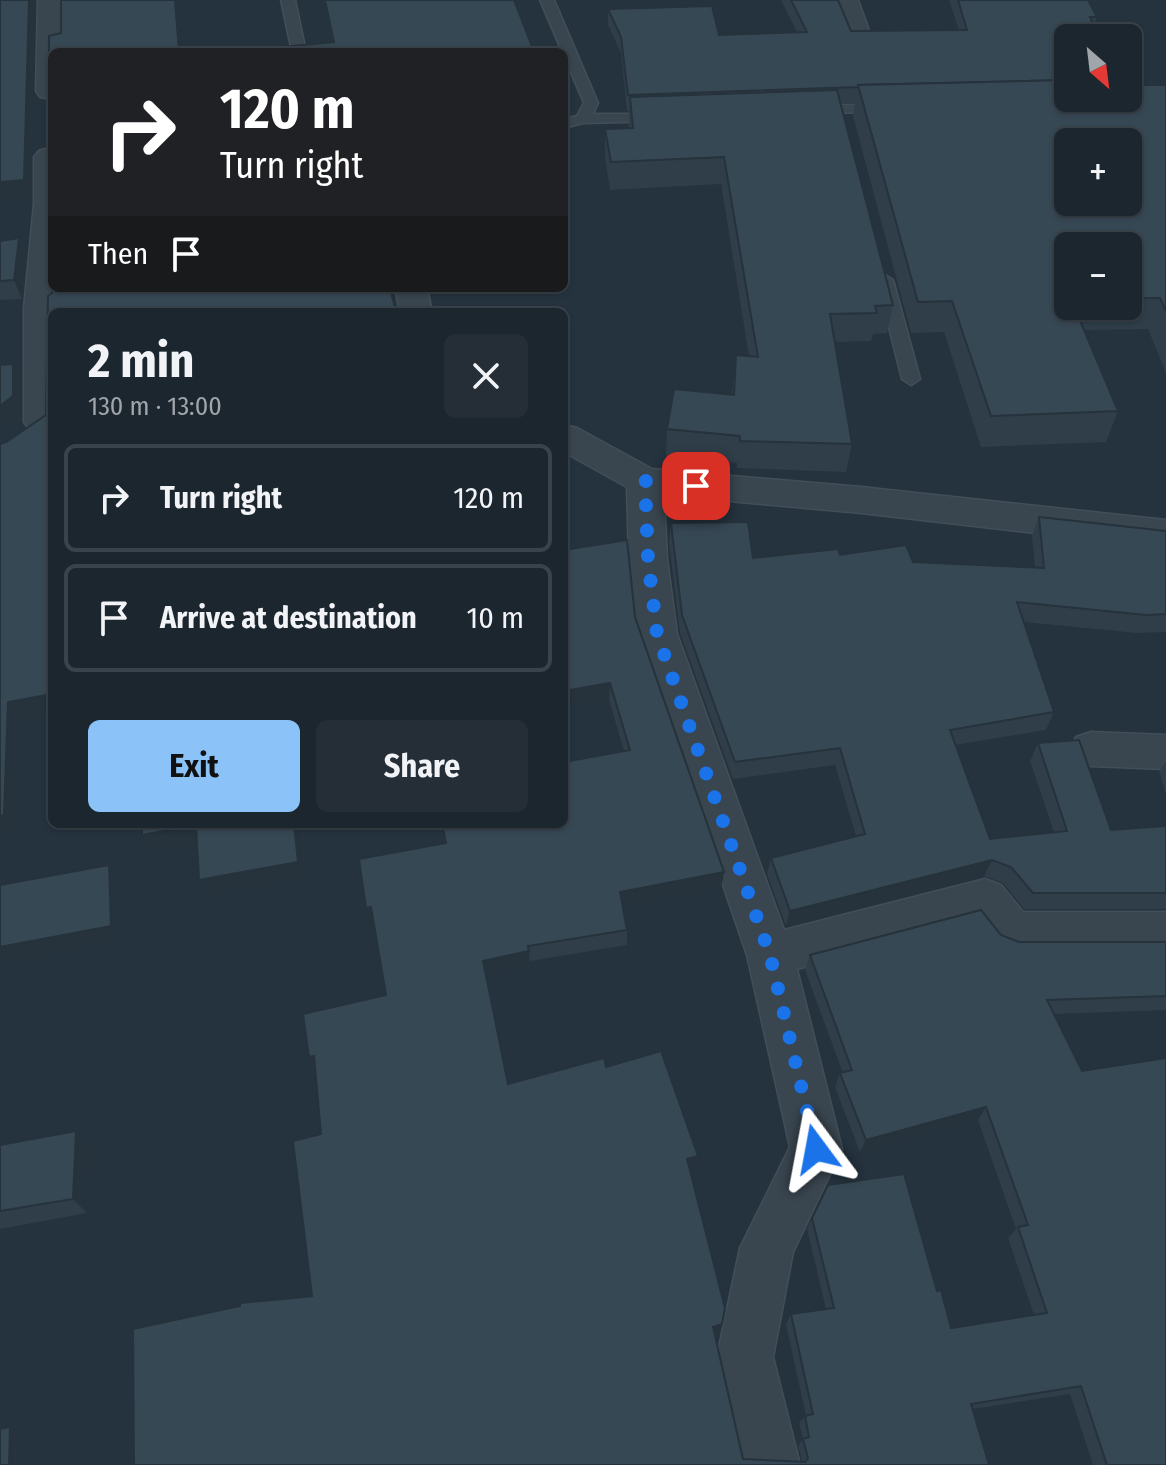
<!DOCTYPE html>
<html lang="en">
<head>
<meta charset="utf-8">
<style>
  :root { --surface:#1c262f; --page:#252e37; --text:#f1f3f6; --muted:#a0a5aa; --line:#3a434b; --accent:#8bc3f9 }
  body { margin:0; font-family:"Fira Sans Condensed",sans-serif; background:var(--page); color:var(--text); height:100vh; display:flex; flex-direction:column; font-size:30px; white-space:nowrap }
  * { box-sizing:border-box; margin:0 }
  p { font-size:26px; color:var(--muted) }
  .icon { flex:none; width:44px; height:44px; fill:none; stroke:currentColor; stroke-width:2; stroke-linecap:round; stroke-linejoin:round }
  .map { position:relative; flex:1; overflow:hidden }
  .drawer { position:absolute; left:48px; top:308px; width:520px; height:520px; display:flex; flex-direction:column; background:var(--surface); border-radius:12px; box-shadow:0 2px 6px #0004,0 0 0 2px var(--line) }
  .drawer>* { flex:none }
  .top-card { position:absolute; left:48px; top:48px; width:520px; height:244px; border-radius:12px; box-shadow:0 2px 6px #0004,0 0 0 2px var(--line); background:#202124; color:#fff; overflow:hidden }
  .needle { width:52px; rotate:152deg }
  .tools { position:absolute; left:1054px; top:24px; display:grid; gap:16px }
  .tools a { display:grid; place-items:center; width:88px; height:88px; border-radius:12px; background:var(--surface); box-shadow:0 2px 6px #0004,0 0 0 2px var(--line); font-size:40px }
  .pin { position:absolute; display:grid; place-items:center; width:68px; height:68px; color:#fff; margin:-34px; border-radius:16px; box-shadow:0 4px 12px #0006 }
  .me { position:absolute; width:88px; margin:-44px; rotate:347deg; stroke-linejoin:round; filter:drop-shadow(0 0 6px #0008) }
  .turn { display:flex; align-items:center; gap:28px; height:168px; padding:0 40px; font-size:36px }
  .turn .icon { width:104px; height:104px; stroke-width:2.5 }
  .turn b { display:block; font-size:56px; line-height:68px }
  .then { display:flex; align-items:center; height:76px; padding:0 40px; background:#0003; gap:16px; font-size:30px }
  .round { display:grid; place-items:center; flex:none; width:84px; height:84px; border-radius:12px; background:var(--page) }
  .headline { display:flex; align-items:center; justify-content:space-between; height:136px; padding:0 40px }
  h1 { font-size:48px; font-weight:700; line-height:60px }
  .cta { display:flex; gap:16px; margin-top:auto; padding:16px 40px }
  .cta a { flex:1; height:92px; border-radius:12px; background:var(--accent); color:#111; font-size:32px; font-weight:700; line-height:92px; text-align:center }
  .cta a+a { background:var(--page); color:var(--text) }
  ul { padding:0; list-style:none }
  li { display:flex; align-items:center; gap:24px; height:108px; margin:0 16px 12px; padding:0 24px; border:4px solid var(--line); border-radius:12px }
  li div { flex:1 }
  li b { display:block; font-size:30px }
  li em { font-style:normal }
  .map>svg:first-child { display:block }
</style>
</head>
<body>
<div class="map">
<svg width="1166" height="1465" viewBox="0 0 1166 1465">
  <rect width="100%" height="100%" fill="#25333f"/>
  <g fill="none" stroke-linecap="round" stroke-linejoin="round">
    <g stroke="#424e58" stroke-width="3">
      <g id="service">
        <path d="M281,0h14l11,52h-14z"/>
        <path d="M540,0h14l44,103 -5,11h65l5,1v6l-80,2 -19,5v-9l13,-3 7,-13z"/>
        <path d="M882,104l7,4 -2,3 -75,3 -7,-4 7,-4z"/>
        <path d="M885,275l8,5 27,99 -9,6 -9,-6 -25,-99z"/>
      </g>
    </g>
    <g stroke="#424e58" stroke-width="3">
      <g id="minor">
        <path d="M38,0h26v52h-12l-2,47 -10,-2 -4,-6z"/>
        <path d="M832,0h26l14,39 -4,6h-18z"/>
        <path d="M49,148l3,1v139h6l-2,24h-4v119l-10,3 -12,-4 -6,-8v-114l10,-104v-47l5,-6z"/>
        <path d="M395,288h32l5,24h-32z"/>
        <path d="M564,425l13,3 75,41 209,18 305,33v28l-305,-35 -197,-18 3,64 10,75 107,296 201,-51 16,6 22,27h143v42h-155l-16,-6 -20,-26 -178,47 45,180 -49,103 -20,105 27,108h-58l-25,-108 23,-109 50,-101 -43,-192 -110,-321 -8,-75 -2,-72 -63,-35z"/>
        <path d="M1091,732l75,3v34l-75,-3 -15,-5 -6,-12 6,-12z"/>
      </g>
    </g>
    <use href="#service" fill="#39454f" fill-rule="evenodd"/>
    <use href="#minor" fill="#39454f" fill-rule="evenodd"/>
  </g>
  <g fill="#2f3e49" fill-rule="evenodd">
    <path d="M324,0h190l-181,42z"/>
    <path d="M781,0h57l13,31 108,-1 -10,-30h139l9,17 -29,81 62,-13h36v288l-18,-44 -64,1 34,81 -12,31 -125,5 -37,-115 -33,1 -58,-217 2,-12h-14l52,201 -6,28 -14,1 -2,7 -36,1 17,102 -6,28 -109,-4v-5l-71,-7 1,-27 65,-34 4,-40 13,1 -28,-172 -111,6 -5,-33v-28l24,-1v-17h-2l-6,-58 -13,-28v-16l111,26 78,-3zM1068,246h60v60h-60z"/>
    <path d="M19,238l7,19 -4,42 -22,1v-59z"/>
    <path d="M1039,517l127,14v101l-29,1 -113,-11 30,90 -8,18 -91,15 35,94 64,-7 -24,-71 8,-18 73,87 55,-4v83h-142l-21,-26 -19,-7 -198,50 -19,-52 4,-16 85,-22 -21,-71 -102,14 -53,-146 -11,-91 2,-19 82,35 87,-3 73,7 122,5 -3,-31z"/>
    <path d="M564,550l71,67 89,255 -3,16 -98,19 4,23v15l-97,16v6l-44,9 22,108 98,-17 92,89 -3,12 -5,1 29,165 -4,1 28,124 59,2 -4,-15 5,-7 -4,-16 6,-7h1l-20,-92 5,-10 35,-5 -19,-80 21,-44 109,106 14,37 83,-13 -26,-77 8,-9 -38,-109 -118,32 -25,-65 5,-14h3l-38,-103 5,-15 191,-20 18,7h147v68l-112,4 112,451h-73l-23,-71 -97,15 16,56h-855l178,-169 9,-162 -6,-64 -6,-13 77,-62 -12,-72 -4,1 75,-81 -3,-19h122l60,-73 -15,-51 -45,8z"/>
    <path d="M1166,761v32l-7,-21z"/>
    <path d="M0,1145l89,2 -2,66 -87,16z"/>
  </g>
  <g fill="#26323c">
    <path d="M29,0h6l-4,199 -31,3v-20z"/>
    <path d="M175,0h3l4,52h-3z"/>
    <path d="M19,238l7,19 -4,42 -8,-19z"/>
    <path d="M568,350v18l-4,1v-18z"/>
    <path d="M13,364l8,19v32l-21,16v-25z"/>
    <path d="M610,683l-1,17 -45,8v-17z"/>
    <path d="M52,694v20l-34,5 -3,112 -15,3v-18l8,-114z"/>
    <path d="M294,824h3l7,54 -98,18 -7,-16z"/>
    <path d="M196,825l7,17 -53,9 -8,-16z"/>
    <path d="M992,860l-8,16 -198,50 4,-15z"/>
    <path d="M109,865l9,16 2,60 -120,24v-18z"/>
    <path d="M724,872l-3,16 -102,20 1,-16z"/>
    <path d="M371,907l4,16 -5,1 -4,-16z"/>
    <path d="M529,951l1,16 -45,9 -2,-15z"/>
    <path d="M314,1056l1,14 -6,-13z"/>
    <path d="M986,1107l-8,13 -118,32 6,-12z"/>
    <path d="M76,1131l13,16 -2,66 -14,-14z"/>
    <path d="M698,1156l-3,12 -10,3 2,-12z"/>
    <path d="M722,1324l-3,10 -9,2 3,-9z"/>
    <path d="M10,1427l13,7 -1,31h-13z"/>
  </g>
  <g fill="#374855" stroke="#26323c" stroke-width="2" fill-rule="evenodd">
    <path d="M0,0h29l-5,180 -24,2z"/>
    <path d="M61,0h114l4,52h-127v216l-4,-2 1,-230 12,-3z"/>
    <path d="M325,0h189l20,52h-302l102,-10z"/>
    <path d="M791,0h47l13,31 116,-1 -9,-30h130l9,17h-7l9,21h-31v42l-210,5 1,2 -231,8 -7,-58 -13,-28 104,-3 7,29 88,-3z"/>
    <path d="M1068,80v18h60v-18l2,5h36v226l-6,-13h-32v-52h-60v60h6l44,105 -127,5 -39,-115 -34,1 -60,-217zM1068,142h60v60h-60z"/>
    <path d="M837,90l56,215 -18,1 2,7 -47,1 22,130 -112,-3v-5l-73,-7 7,-40 60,6 2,-40 22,2 -34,-200 -113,5 -6,-33 28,-1 -3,-31z"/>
    <path d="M19,238l-5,42 -14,1v-40z"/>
    <path d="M52,288h338l6,24h-344v382l-44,8 -4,113 -4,1v-372l6,-2 40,-27 2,-119 4,-3z"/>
    <path d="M13,364v32l-13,10v-41z"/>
    <path d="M1039,517l127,14v83l-20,1 -129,-13 37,110 -104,18 40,109 77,-8 -29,-88 41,-3 32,90 55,-4v67h-133l-22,-26 -19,-7 -202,51 -19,-53 94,-24 -25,-86 -105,14 -53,-147 -11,-92 77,-1 5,36 85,-9 2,6 66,-10 7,17 131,6z"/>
    <path d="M627,540l8,77 89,255 -104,20 7,38 -99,16 1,5 -46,10 25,123 96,-26 2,9 55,-16 37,105 -11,3 38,149 -3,16 -9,3 30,132 62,3 3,-4 -5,-19 6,-2 -4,-21 8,-2 -22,-100 43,-6 -22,-90 16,-33 76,-11 33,117 4,-1 10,38 96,-15 -29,-86 10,-2 -42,-118 -120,33 -26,-67 12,-3 -42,-115 171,-45 20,25 18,7h147v54l-119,4 35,71 84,-13v407h-59l-26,-79 -110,18 18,61h-855l-1,-136 107,-23v-3l72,-7 -19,-155 28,-7 -7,-78 -5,1 -6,-43 83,-19 -15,-88 -5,1 -7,-49 87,-16 -4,-19h122v-62l66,-12 -20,-67 -46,8v-141z"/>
    <path d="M142,824h152l4,38 -99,18 -3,-55 -54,10z"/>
    <path d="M109,865l2,61 -111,21v-62z"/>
    <path d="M76,1131l-3,68 -73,12v-66z"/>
    <path d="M10,1427l-1,38h-9v-36z"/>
  </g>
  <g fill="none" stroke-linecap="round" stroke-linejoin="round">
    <path stroke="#1a73e8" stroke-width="14" stroke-dasharray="0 25.2" d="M696,486l-51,-5 3,78 9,75 113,321 46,194"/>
  </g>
</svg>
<div class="tools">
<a><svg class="needle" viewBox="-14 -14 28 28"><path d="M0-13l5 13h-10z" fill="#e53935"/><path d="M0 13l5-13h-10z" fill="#a0a5aa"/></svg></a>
<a>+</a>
<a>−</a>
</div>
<div class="pin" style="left:696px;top:486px;background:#d93025"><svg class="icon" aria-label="arrive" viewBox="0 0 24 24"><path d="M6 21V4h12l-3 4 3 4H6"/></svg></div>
<svg class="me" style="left:816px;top:1149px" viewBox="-20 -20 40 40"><path d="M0-17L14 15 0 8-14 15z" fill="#1a73e8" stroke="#fff" stroke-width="4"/></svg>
<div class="top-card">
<div class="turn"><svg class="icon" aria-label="right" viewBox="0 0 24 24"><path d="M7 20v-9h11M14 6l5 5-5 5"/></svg><div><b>120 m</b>Turn right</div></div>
<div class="then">Then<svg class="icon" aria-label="arrive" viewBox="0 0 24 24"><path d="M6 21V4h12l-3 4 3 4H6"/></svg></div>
</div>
<section class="drawer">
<div class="headline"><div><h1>2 min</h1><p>130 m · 13:00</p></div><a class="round"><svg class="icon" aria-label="close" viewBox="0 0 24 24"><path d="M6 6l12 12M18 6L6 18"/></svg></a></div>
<ul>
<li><svg class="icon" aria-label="right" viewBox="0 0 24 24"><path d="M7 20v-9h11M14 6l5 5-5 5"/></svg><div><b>Turn right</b></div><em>120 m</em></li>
<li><svg class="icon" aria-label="arrive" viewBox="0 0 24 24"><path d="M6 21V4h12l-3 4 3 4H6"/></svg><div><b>Arrive at destination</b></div><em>10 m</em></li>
</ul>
<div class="cta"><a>Exit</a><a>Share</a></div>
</section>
</div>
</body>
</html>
